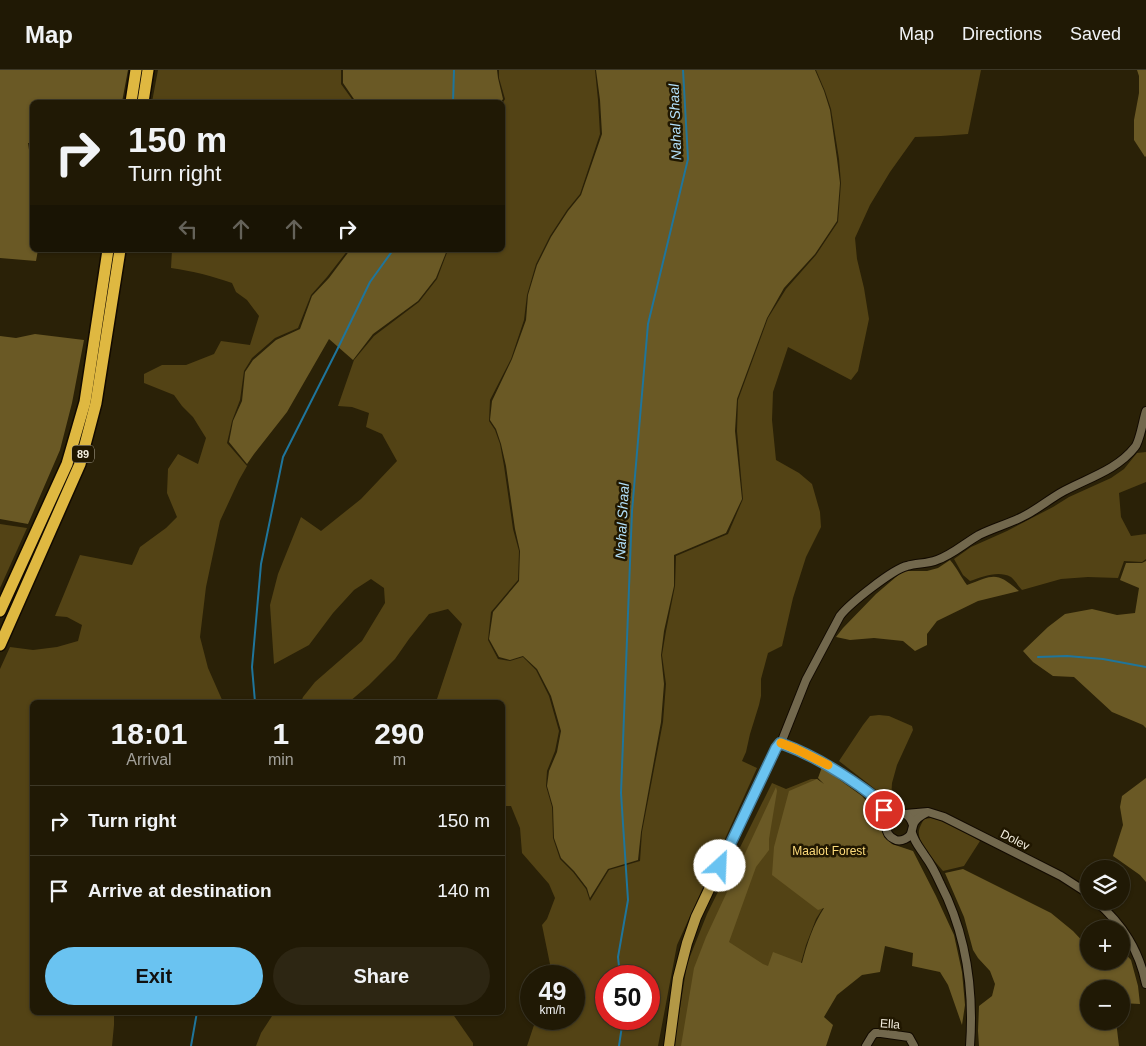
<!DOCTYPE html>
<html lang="en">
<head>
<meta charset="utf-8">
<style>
  :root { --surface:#201905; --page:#2d2613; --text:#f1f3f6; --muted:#a2a09a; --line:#3d3827; --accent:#6ac3f1 }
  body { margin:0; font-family:Helvetica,sans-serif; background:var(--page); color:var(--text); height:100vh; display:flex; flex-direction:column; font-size:19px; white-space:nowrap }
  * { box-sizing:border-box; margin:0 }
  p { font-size:16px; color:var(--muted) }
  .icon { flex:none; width:28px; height:28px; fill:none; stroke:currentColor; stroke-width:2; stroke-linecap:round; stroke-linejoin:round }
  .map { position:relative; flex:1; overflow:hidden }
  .side { position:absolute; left:30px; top:630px; width:475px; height:315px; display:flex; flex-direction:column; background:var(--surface); border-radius:8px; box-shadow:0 1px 4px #0004,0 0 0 1px var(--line) }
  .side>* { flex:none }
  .guide { position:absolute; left:30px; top:30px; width:475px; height:152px; border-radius:8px; box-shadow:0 1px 4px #0004,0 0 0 1px var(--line); background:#201905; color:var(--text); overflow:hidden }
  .controls { position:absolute; left:1080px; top:790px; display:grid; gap:10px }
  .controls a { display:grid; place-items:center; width:50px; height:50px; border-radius:50%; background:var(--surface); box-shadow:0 1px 4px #0004,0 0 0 1px var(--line); font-size:25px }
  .speed { position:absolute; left:520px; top:895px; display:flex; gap:10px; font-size:25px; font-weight:700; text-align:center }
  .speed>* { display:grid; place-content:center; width:65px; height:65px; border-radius:50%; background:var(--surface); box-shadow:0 1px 4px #0004,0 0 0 1px var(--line); line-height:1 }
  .speed small { font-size:12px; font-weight:400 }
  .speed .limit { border:8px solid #d22; background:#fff; color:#111 }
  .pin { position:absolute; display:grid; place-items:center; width:42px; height:42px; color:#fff; margin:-21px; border:2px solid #fff; border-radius:50%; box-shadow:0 1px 5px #0007 }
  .me { position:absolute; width:55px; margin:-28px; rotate:25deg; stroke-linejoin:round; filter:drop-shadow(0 0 4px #0008) }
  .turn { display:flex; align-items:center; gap:18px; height:105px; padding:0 15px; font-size:22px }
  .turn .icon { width:65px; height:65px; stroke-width:2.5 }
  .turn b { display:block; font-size:35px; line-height:42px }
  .lanes { display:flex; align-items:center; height:48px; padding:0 15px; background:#0003; justify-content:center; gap:25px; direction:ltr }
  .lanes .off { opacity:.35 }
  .eta { display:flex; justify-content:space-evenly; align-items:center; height:85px; text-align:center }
  .eta b { font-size:30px; font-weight:700; line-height:35px }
  .button { display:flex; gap:10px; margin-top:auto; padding:10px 15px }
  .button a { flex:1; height:58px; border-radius:30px; background:var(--accent); color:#111; font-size:20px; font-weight:700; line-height:58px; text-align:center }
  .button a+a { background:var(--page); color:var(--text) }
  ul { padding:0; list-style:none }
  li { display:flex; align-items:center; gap:15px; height:70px; padding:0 15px; border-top:1px solid var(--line) }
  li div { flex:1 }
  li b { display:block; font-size:19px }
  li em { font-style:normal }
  header { display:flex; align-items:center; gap:30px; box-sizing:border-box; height:70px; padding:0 25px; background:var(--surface); border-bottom:1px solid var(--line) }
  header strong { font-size:24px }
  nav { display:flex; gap:28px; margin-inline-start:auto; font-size:18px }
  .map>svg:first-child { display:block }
</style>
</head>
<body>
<header>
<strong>Map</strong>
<nav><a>Map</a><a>Directions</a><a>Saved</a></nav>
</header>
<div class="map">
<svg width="1146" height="976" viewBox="0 0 1146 976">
  <rect width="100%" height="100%" fill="#2a2107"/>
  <g fill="#534315" fill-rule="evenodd">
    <path d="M158,0h183v14l13,18h-202z"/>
    <path d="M499,0h96l3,30 2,34 -20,60 -13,16 -17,26 -14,28 -9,31 -3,25 -13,39 -21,41 -1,21 6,9 5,14 4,22 9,63 6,22 -1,29 -27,32 -3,28 10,19 12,2 13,-4 13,13 13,26 10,35 -4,20 -8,20 -1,15 6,21 1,31 7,21 13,13 13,17 4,12 19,-31 31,-9 2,-29 21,-110 3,-38 -4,-29 4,-24 9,-45 1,-30 52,-22 15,-35 -6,-68 1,-31 30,-82 18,-29 30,-34 22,-33 3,-39 -2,-24 -8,-50 -6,-18 -9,-21h165l-13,64 -27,2 -26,1 -25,35 -20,33 -15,33 2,21 7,29 5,31 -11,52 -7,9 -63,-33 -15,45 -1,28 4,40 23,13 13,11 8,28 1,15 -15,30 -13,41 -11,48 -14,7 -7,26v17l-2,9 -9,29 -4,18 -4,9 15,7 -80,177 -19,101h-131l9,-27h38v-43h-25l2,-7 -9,-44 5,-6 8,-21 -6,-14 -27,-31 -2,-25 -9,-22h-8l-1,-104h-66l26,-78 -14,-15 -19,5 -20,25 -14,20 -26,26 -20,17h-48l2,-5 12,-15 47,-41 23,-38 -1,-15 -13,-9 -17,11 -21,23 -24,32 -35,19 -4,-59 8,-31 23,-57 20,14 40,-32 36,-38 -15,-27 -16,-7 3,-14 -17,-6 -14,-1 16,-46 20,-24 45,-34 18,-23 11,-29h54v-146l3,-5 -6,-21zM649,906v43h-43v-43z"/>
    <path d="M172,180h176l-21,27 -16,18 -13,33 -23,10 -23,20 -8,13 -4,29 -8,21 -5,22 20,23 -8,14 -19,41 -14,66 -6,50 8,31 15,34h-191v310l82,1v12l-2,21h-112v-377l10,-22 23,3 24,-3 21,-6 4,-16 -15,-8 -12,-1 25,-61 52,10 8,-18 26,-19 11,-11 -10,-24 1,-24 10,-15 20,10 8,-26 -13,-21 -11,-11 -8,-11 -30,-12v-9l18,-9h24l28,-11 7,-13 29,4 9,-29 -12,-16 -11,-8 -4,-9c-20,-7 -39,-12 -61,-15z"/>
    <path d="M1146,382v30l-27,11 2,24 10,19 15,-2v25l-4,3 -18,-1 -6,17 -30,-1 -27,2 -39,11c-4,-4 -7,-10 -11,-13 -13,-7 -29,0 -41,4l-7,-6 -9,-16 17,-12 36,-16 46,-24 16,-10 42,-19 13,-9 13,-16z"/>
    <path d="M0,454l27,4 -27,60z"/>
    <path d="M879,645l10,1 23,10 1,4 -16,35 -5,18 -1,17 -16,-11 -36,-28 24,-36 7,-9z"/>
    <path d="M811,709h6l32,28 -20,91 -13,21 -10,26 -23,82 -3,19h-106l13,-82 20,-50 65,-131 14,6z"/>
    <path d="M931,748c18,4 33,14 49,23l-16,25 -21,5c-7,-9 -24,-26 -24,-37 -1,-5 3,-11 5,-15z"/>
    <path d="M274,943h178l21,30v3h-217l5,-13z"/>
  </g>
  <g fill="#6a5925">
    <path d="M0,0h128l-6,32h-90v41h-4l4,27v80h6l-2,11 -36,-3z"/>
    <path d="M343,0h154l1,8 5,21 -2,3h-145l-13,-19z"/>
    <path d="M596,0h219l9,21 6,19 7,49 3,24 -3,38 -22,33 -31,34 -17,30 -30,81 -2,32 7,68 -16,34 -52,22v31l-10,45 -3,24 3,29 -3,38 -20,110 -3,28 -30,9 -18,29 -3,-10 -13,-17 -13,-13 -7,-20 -1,-31 -6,-21 2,-15 8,-19 4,-21 -10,-35 -14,-27 -14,-13 -13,4 -11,-3 -10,-18 4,-27 26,-31 1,-30 -5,-22 -9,-63 -5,-22 -5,-15 -6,-9 2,-19 20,-42 14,-39 2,-25 9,-30 14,-28 17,-26 13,-16 21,-61 -2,-34z"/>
    <path d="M1137,0h9v86l-1,1 -11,-17v-20l5,-27v-17z"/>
    <path d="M350,180h97l-11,28 -18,23 -45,33 -20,26 -24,-21 -42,73 -33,42 -7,10 -18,-22 4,-21 9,-20 3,-29 8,-12 23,-20 24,-11 12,-33 17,-18z"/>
    <path d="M35,264l49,6 -12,63 -12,47 -32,74 -28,-5v-183l16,2z"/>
    <path d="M950,490c7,8 11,17 17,25 27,-10 29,-14 52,6l-41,10 -41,20 -10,13v11l-12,6 -12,-10 -29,-3 -24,2 -14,-3 7,-9 33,-34 27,-23h24l11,-3z"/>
    <path d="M1146,491v167l-3,-3 -31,-13 -38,-35 -21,-1 -20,-14 -10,-11 25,-24 17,-13 27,-5 25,6 18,-2 4,-25 -19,-8 6,-17h16z"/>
    <path d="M822,697l40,29 20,23 10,25 21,7 23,45 18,39 8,37 3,33 -3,20 -14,-40 -8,-13 -28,-6 1,-13 -28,-7 -5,26 -18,3 -25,20 -13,22 9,8 -7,21h-145l13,-78 12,-31 70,-150 1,4 -8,48v11l-13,17 -27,75 34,22 5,2 5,-14 29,11c5,-19 11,-38 22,-55l-6,2 -46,-35 2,-28 15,-56 28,-12 7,5 -6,-6z"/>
    <path d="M1146,708v104l-6,-7 -27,-19 10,-31 -3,-18 2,-11z"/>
    <path d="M963,799l88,44 22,18 16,17v13h32v-12l10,11 7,26 2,18 -19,-1v-14h-32v32h27l3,25h-140l-1,-15 1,-25 13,-10 3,-12 -5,-13 -12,-13 -5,-8 -9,-33 -19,-44z"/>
  </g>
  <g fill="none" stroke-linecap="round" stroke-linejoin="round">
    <g stroke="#1f759b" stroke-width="2">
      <path d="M453,32l1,-32"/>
      <path d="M1038,587l29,-1 36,3 43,8"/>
      <path d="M255,632l-3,-35 9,-103 22,-107 54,-107 33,-68 23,-32"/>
      <path d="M620,906l-2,-19 10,-57 -7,-107 11,-282 16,-187 40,-165 -5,-89"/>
      <path d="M191,976l6,-34"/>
      <path d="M619,976l4,-27"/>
    </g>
    <g stroke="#120a00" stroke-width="10">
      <g id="minor">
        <path d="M900,743c-19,-8 -34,-23 -51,-35 -21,-15 -44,-26 -68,-35l25,-63 34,-64c9,-12 53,-47 67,-50 10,-3 20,-2 30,-6 15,-5 28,-17 42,-25 14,-7 29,-11 43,-18 15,-7 27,-18 42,-26 24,-13 53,-21 71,-44 5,-6 8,-27 11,-36"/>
        <path d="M905,744l23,-2 16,5 117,59 28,18"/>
        <path d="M913,755c-9,-29 -41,2 -19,14 3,2 7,2 11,0 8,-3 6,-9 9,-16 3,-5 8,-8 12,-10"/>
        <path d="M912,763c3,10 8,15 13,23 6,8 11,18 15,27 26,50 34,107 30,163"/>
        <path d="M1096,831c27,24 43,49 50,83"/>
        <path d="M866,976l6,-10 3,-3h6l28,4 5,9"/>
      </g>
    </g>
    <g stroke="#120a00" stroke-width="12">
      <path id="major" d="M669,976l9,-68 9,-35 9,-26 80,-169 5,-5"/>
    </g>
    <g stroke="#120a00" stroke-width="14">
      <g id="highway">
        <path d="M131,32l5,-32"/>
        <path d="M143,32l5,-32"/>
        <path d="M0,541l67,-147 18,-62 23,-152"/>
        <path d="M0,575l80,-181 16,-61 24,-153"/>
      </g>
    </g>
    <use href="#minor" stroke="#72684d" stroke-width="8"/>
    <use href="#major" stroke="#b39846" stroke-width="10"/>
    <use href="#highway" stroke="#dfb841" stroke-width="11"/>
  </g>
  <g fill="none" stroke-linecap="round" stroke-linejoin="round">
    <g stroke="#457f9d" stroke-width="12">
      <path id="route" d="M720,796l56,-118 4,-5c36,13 66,32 96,55l4,5 4,7"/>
    </g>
    <use href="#route" stroke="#6ac3f1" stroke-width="9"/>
    <path stroke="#f59e0b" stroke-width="9" d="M781,673l15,6 32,16"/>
  </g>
  <g text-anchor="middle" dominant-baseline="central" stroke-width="5" stroke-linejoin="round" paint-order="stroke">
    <rect fill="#201700" stroke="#b4ae9b" stroke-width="1" x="72" y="375.5" width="22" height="17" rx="4"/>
    <g font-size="11" font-weight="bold" fill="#f3eede">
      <text x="83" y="384">89</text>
    </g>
    <g font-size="12" fill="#f3eede" stroke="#201700">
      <text transform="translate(1015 770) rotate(27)">Dolev</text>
      <text transform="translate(890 954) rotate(4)">Ella</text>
    </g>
    <g font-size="12" fill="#fedc7b" stroke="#201700">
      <text x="829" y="781">Maalot Forest</text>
    </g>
    <g font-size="14" font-style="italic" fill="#b2e1fb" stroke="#201700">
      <text transform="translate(675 52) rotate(-92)">Nahal Shaal</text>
      <text transform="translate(622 451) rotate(-87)">Nahal Shaal</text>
    </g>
  </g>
</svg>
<div class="controls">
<a><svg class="icon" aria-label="layers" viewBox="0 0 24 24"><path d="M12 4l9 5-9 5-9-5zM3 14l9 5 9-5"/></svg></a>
<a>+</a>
<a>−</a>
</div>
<div class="speed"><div>49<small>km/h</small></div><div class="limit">50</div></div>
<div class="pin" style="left:884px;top:740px;background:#d93025"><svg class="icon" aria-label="arrive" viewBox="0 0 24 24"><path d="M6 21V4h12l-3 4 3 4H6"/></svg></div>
<svg class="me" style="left:720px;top:796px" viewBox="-20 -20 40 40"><circle r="19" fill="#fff"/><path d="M0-13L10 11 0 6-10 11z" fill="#6ac3f1"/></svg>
<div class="guide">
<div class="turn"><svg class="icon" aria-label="right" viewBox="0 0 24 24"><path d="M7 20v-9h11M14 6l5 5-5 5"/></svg><div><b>150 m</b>Turn right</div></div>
<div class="lanes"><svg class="icon off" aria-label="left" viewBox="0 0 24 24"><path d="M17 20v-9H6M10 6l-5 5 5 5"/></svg><svg class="icon off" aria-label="ahead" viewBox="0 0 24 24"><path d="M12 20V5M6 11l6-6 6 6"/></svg><svg class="icon off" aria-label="ahead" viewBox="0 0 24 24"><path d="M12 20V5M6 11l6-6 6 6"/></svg><svg class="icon" aria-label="right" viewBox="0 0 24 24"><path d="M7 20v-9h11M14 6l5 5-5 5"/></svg></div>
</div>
<section class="side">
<div class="eta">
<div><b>18:01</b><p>Arrival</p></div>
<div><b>1</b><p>min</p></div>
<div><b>290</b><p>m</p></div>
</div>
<ul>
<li><svg class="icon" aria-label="right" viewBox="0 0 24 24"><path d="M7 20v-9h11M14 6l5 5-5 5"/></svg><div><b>Turn right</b></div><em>150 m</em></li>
<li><svg class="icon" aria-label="arrive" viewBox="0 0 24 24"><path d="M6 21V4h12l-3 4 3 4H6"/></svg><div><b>Arrive at destination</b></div><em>140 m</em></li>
</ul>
<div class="button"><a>Exit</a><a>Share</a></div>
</section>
</div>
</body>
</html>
